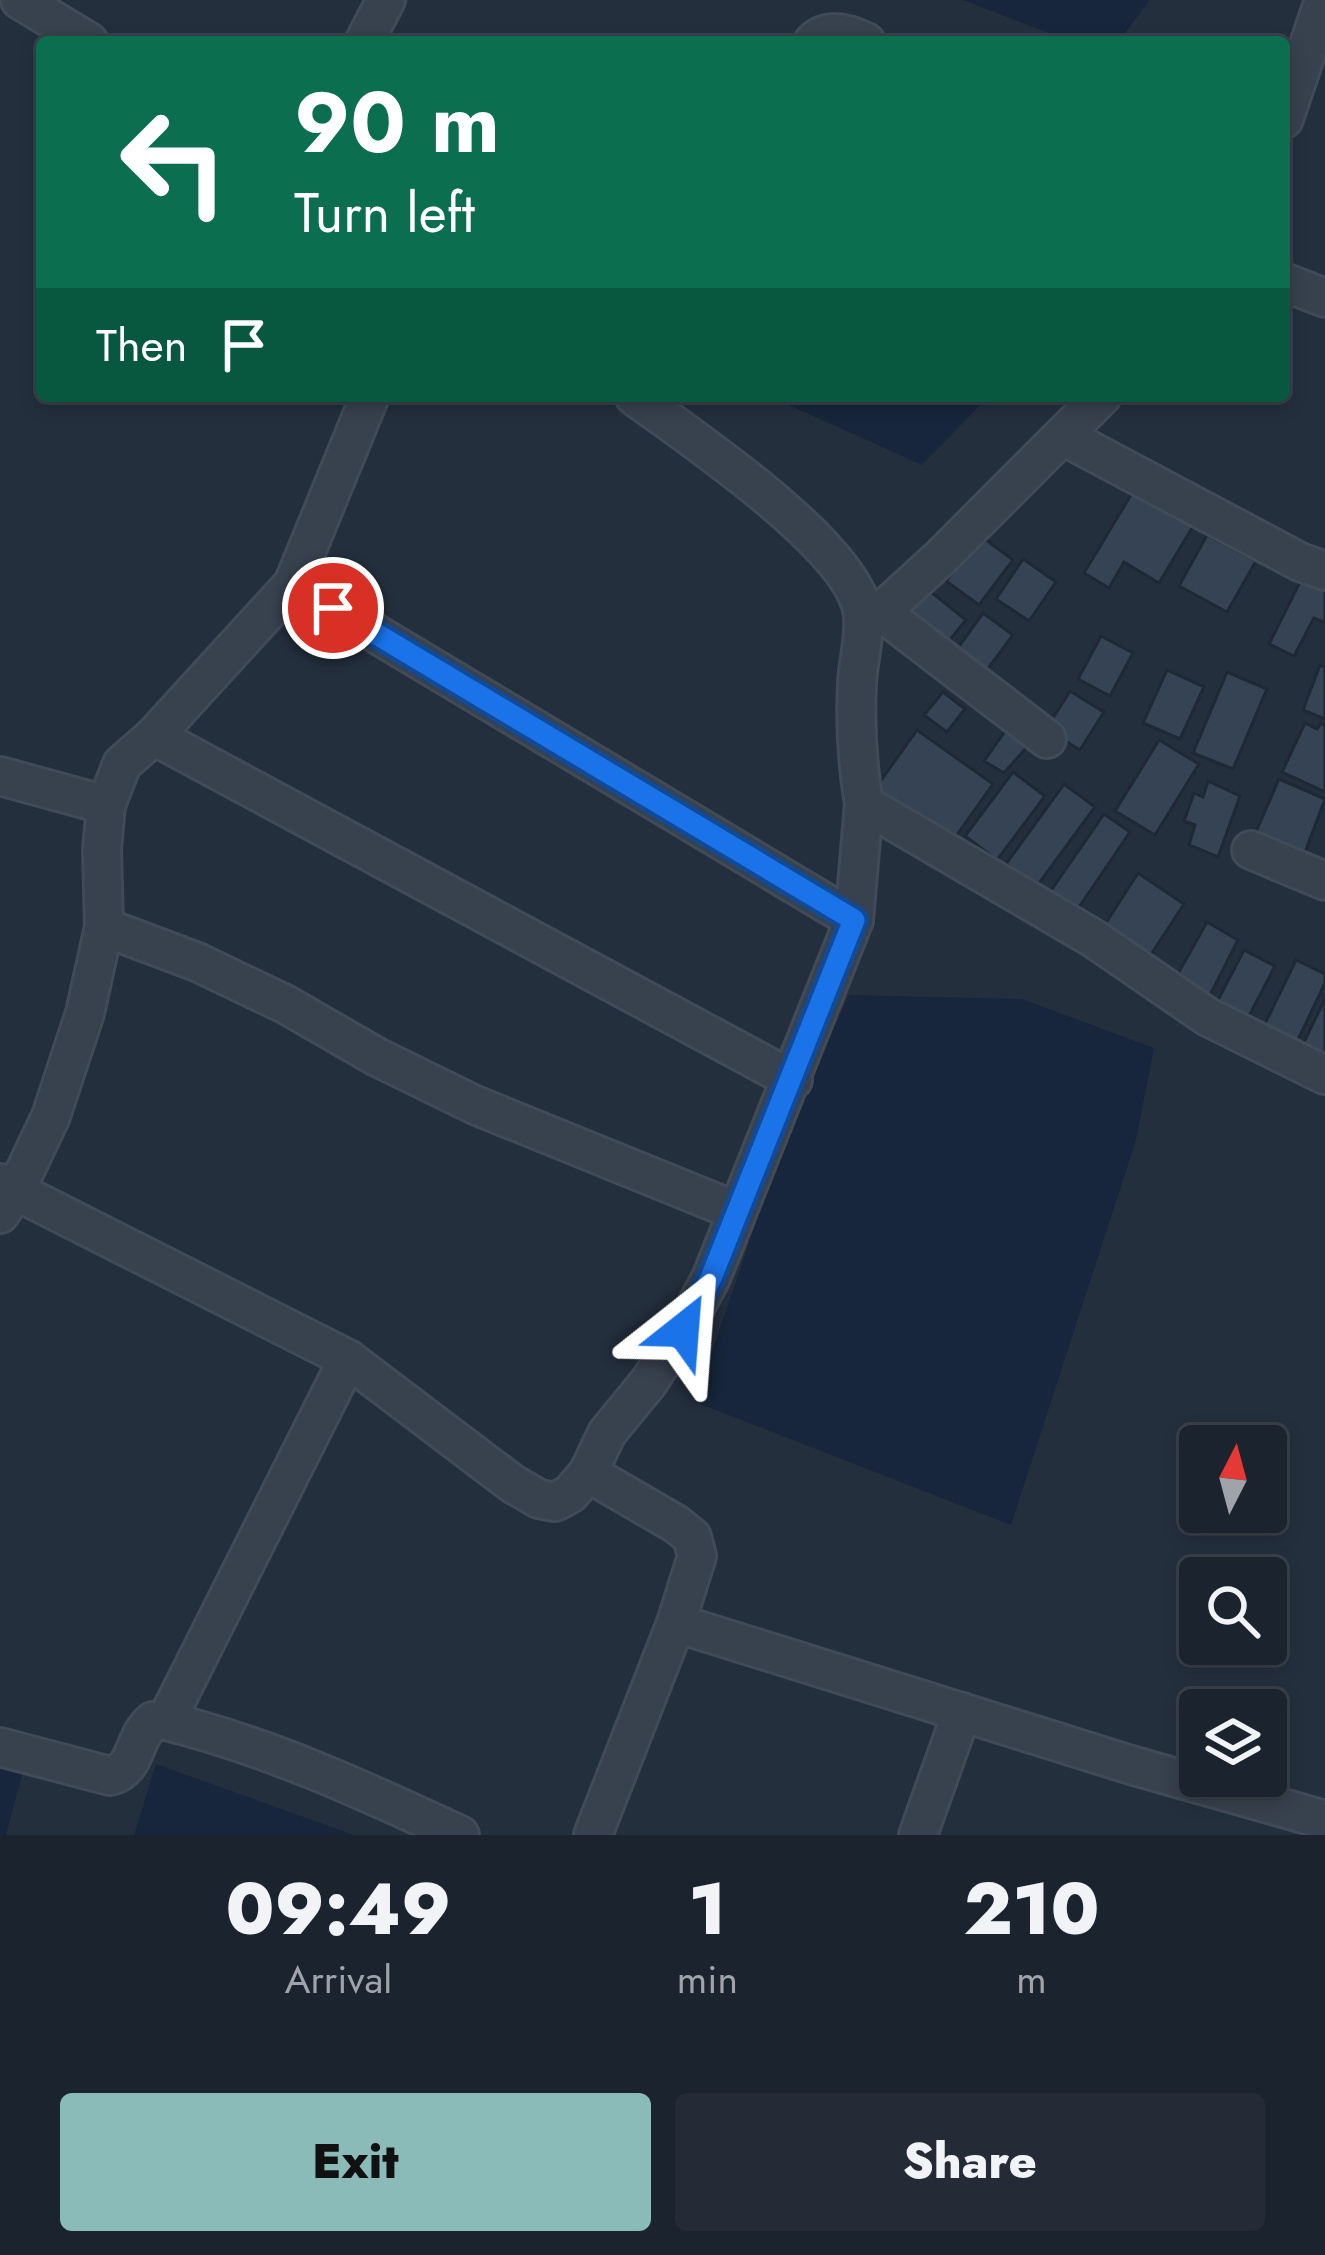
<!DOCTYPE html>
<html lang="en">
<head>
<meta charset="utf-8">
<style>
  :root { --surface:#1b232e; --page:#242b36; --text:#f1f3f6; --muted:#a0a4aa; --line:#39404a; --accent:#8bbbb9 }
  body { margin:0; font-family:Jost,sans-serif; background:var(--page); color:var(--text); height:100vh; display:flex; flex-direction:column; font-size:45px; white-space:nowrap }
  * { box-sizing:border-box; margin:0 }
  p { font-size:39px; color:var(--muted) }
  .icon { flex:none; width:66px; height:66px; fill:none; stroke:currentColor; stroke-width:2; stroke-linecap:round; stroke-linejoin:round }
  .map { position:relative; height:1835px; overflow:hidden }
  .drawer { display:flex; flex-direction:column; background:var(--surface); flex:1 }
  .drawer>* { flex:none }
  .guide { position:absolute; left:36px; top:36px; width:1254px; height:366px; border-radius:12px; box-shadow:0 6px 18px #0003,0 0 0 3px var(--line); background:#0b6e4f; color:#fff; overflow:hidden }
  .needle { width:78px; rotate:6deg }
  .fabs { position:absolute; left:1179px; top:1425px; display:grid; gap:24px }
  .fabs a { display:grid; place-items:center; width:108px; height:108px; border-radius:12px; background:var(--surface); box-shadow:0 6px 18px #0003,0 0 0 3px var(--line); font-size:60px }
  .pin { position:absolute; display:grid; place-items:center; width:102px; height:102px; color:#fff; margin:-51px; border:6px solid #fff; border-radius:50%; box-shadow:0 3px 12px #0007 }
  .me { position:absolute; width:132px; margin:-66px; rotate:28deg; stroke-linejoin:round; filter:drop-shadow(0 0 9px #0008) }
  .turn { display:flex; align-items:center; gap:42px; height:252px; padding:0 60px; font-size:54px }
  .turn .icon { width:156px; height:156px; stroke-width:2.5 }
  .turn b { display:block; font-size:84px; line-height:102px }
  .then { display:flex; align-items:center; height:114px; padding:0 60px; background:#0003; gap:24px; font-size:45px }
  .eta { display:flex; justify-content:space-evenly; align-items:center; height:204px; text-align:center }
  .eta b { font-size:72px; font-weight:800; line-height:84px }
  .button { display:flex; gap:24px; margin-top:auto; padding:24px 60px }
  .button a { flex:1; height:138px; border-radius:12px; background:var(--accent); color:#111; font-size:48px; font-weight:800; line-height:138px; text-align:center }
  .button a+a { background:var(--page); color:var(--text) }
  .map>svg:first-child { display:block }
</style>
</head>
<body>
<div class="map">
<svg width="1325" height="1835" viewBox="0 0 1325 1835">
  <rect width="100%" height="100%" fill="#242f3e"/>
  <g fill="#17263c">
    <path d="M963,0h187l-32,42h-46z"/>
    <path d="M769,396h220l-67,69z"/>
    <path d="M849,995l173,4 132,49 -18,92 -125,385 -316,-123 89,-262z"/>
    <path d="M0,1753l26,7 -20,75h-6z"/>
    <path d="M156,1764l198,71h-220z"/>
  </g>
  <g fill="#364354" stroke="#1f2835" stroke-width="3">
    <path d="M1135,488l60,35 -36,60 -35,-21 -15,26 -25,-15z"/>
    <path d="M1207,535l49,26 -29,51 -48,-26z"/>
    <path d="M981,536l32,24 -34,45 -33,-24z"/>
    <path d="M1023,559l33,23 -27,39 -33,-22z"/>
    <path d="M1305,572l20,10v41l-11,-5 -20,38 -25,-12z"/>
    <path d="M920,583l46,37 -26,32 -46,-37z"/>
    <path d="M983,613l30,22 -32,43 -29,-22z"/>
    <path d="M1101,636l32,17 -23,43 -32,-17z"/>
    <path d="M1320,665l5,2v52l-22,-9z"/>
    <path d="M1167,670l37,17 -24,52 -37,-16z"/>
    <path d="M1227,672l40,17 -34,80 -40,-16z"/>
    <path d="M1070,691l34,21 -24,38 -34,-21z"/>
    <path d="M943,692l22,17 -18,23 -23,-17z"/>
    <path d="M1305,723l12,6 4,-6 4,3v66l-43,-20z"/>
    <path d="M917,730l76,54 -44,62 -77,-53z"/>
    <path d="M1006,730l21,17 -23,26 -20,-12z"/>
    <path d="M1159,740l40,24 -44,71 -40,-24z"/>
    <path d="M1013,772l32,24 -48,64 -32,-24z"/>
    <path d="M1279,779l46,20 -21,56 -49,-21z"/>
    <path d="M1208,781l32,15 -22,61 -29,-12 6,-20 -11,-4 10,-28 9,4z"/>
    <path d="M1064,784l31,23 -58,79 -31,-22z"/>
    <path d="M1104,814l26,18 -53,78 -27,-18z"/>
    <path d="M1138,873l46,31 -36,55 -46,-30z"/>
    <path d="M1207,922l31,18 -29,57 -34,-18z"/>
    <path d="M1244,950l31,16 -27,52 -31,-16z"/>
    <path d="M1296,960l29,14v9l-31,65 -33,-16z"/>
    <path d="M1325,999v63l-25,-12z"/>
  </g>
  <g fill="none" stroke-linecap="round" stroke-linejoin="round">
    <g stroke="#414a57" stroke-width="42">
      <g id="minor">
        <path d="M20,0l69,42"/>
        <path d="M364,42l22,-42"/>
        <path d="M813,42c15,-15 35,-9 53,0"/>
        <path d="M1284,119l40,-119"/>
        <path d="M1284,282l41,16"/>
        <path d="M634,396c56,41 213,146 228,213 5,21 -4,52 -5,74 -2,41 0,80 7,121l229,134 115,79 117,58"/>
        <path d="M1063,436l237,126 25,9"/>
        <path d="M862,609l19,3 58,-53 163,-163"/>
        <path d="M881,612l166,127"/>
        <path d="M154,736l639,344"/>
        <path d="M0,776l106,29"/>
        <path d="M1251,850l74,31"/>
        <path d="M854,920l10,-116"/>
        <path d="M104,927l93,35 88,42 92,53 98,48 261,106"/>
        <path d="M0,1183l348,176 165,125 26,15 16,3 15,-8 18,-21 19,-40 41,-50 35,-53 28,-52 143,-358 -561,-336"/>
        <path d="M0,1214l16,-24 35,-74 34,-103 19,-86 -2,-78 4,-44 16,-41 32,-28 139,-152 77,-188"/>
        <path d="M588,1473l88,51 16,13 5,19 -21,67 -83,212"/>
        <path d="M676,1623l455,142 194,55"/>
        <path d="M166,1721l182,-362"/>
        <path d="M0,1747l110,29c28,-7 22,-38 43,-55h13c104,26 197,69 294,114"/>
        <path d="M918,1835l44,-123"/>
      </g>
    </g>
    <use href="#minor" stroke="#38414e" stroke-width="36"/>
  </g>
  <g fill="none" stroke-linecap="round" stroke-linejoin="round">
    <g stroke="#114b97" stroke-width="30">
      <path id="route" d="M333,608l521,312 -143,358 -28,52"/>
    </g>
    <use href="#route" stroke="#1a73e8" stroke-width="21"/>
  </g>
</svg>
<div class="fabs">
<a><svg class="needle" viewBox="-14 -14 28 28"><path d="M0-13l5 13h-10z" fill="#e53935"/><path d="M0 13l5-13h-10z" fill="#a0a4aa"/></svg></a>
<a><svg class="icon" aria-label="search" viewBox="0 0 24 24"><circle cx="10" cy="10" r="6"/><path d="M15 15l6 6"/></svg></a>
<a><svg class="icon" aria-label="layers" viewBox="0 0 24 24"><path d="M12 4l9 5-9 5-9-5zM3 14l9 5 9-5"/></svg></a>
</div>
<div class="pin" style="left:333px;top:608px;background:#d93025"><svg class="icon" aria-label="arrive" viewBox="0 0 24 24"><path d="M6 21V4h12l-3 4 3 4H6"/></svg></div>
<svg class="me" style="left:683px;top:1330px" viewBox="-20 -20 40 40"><path d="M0-17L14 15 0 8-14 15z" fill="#1a73e8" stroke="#fff" stroke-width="4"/></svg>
<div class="guide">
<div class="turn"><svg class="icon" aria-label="left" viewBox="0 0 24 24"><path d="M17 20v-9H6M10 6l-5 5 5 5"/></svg><div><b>90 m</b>Turn left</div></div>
<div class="then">Then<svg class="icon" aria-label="arrive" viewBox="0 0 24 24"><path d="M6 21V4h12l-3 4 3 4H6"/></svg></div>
</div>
</div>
<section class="drawer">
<div class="eta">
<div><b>09:49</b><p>Arrival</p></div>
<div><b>1</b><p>min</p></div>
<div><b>210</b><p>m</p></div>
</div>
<div class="button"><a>Exit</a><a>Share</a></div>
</section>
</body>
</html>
